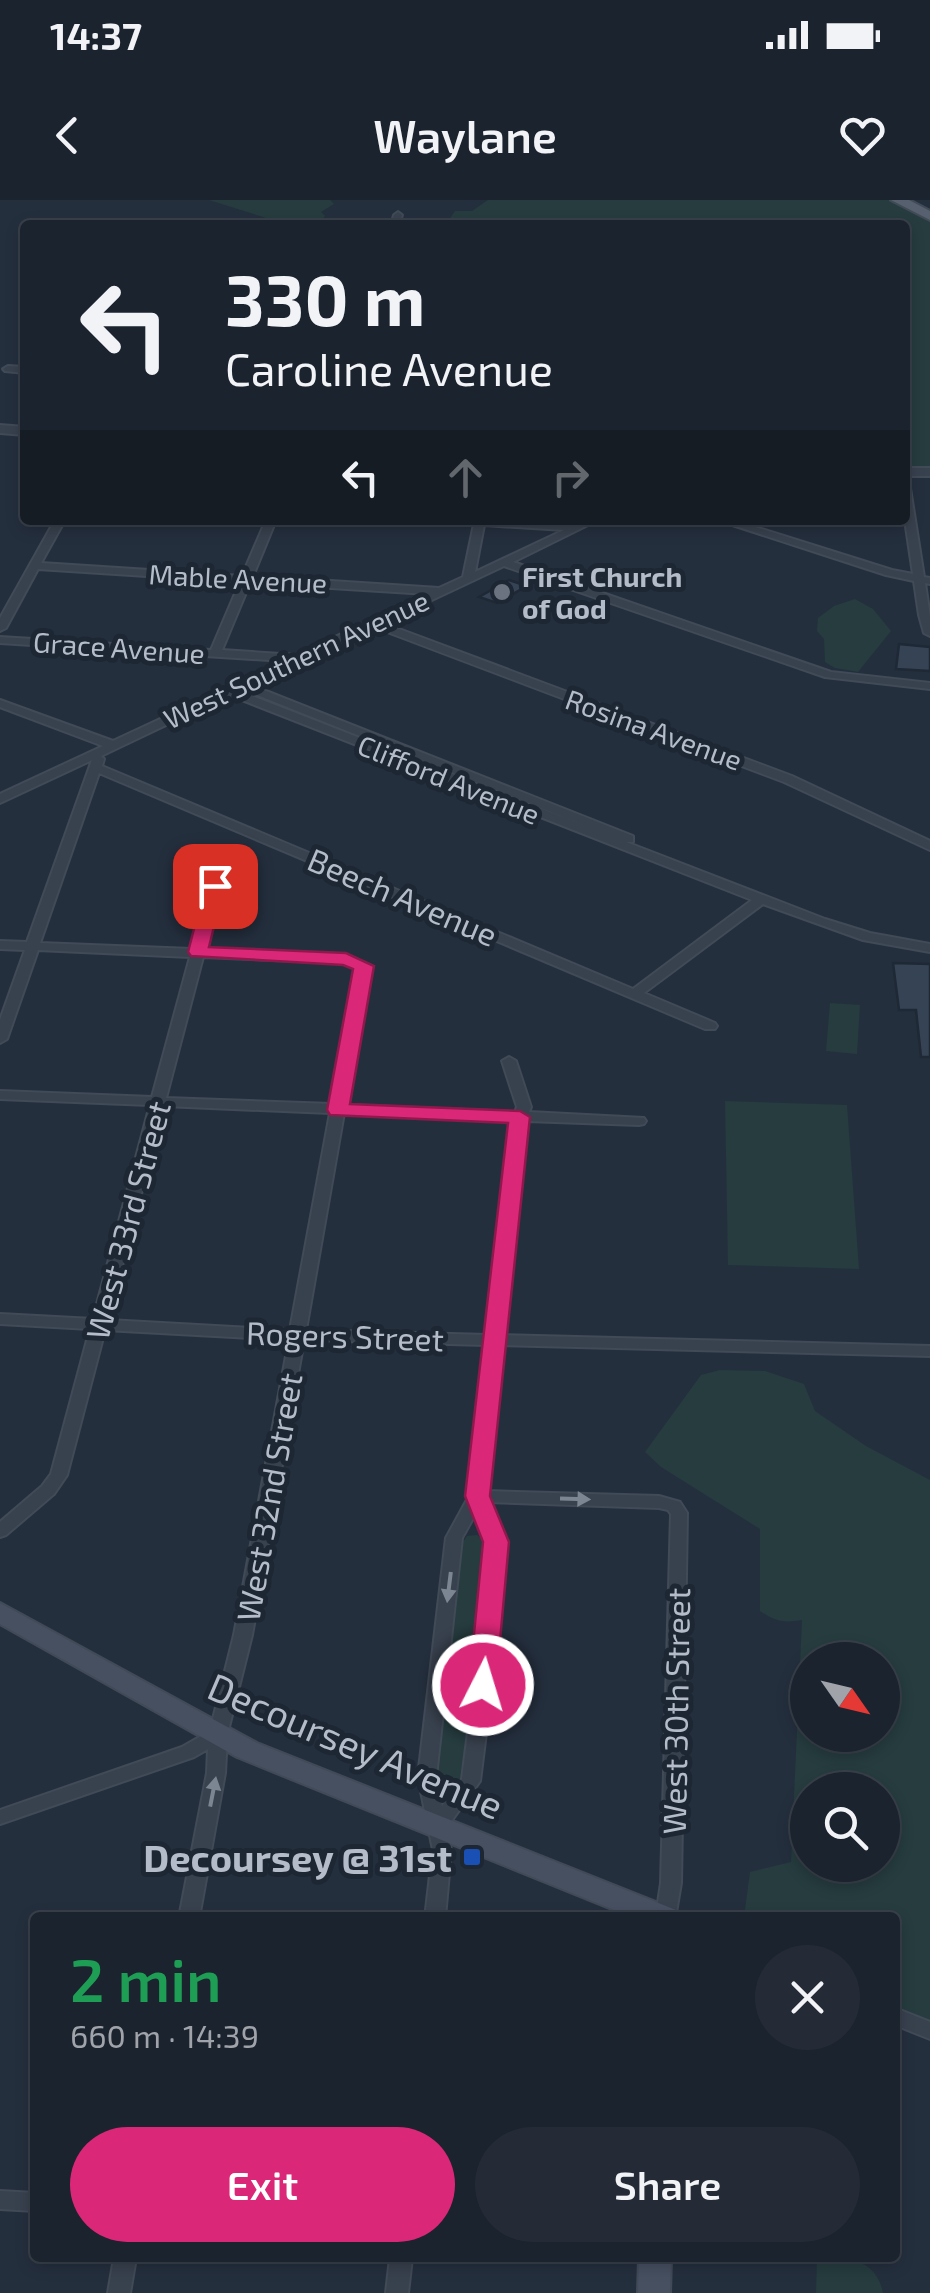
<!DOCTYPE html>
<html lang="en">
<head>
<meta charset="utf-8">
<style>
  :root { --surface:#1b232e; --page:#242b36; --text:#f1f3f6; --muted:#a0a4aa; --line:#39404a; --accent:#db2777 }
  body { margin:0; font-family:"Exo 2",sans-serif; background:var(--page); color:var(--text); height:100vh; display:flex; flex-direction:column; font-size:38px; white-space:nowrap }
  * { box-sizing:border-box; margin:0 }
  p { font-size:32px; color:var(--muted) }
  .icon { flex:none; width:55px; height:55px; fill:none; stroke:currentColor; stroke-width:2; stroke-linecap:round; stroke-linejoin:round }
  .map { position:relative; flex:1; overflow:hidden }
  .panel { position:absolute; left:30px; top:1712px; width:870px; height:350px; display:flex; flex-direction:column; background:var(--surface); border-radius:10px; box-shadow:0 5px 15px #0003,0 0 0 2px var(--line) }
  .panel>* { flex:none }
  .guide { position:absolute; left:20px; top:20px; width:890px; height:305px; border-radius:10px; box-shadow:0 5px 15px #0003,0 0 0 2px var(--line); background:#1b232e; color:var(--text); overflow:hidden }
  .needle { width:65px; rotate:124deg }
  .buttons { position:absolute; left:790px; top:1442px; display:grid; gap:20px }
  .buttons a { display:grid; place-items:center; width:110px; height:110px; border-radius:50%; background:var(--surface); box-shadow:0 5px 15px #0003,0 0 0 2px var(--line); font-size:50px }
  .pin { position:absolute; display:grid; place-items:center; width:85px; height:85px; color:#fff; margin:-42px; border-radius:20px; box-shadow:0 5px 15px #0006 }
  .me { position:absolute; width:110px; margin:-55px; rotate:5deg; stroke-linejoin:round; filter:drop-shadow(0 0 8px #0008) }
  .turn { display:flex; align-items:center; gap:35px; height:210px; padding:0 40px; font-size:45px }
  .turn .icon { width:130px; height:130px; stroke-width:2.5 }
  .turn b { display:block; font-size:70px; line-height:85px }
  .lanes { display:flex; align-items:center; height:95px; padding:0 40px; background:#0003; justify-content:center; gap:50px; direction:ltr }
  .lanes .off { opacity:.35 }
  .round { display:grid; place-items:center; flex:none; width:105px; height:105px; border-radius:52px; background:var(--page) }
  .head { display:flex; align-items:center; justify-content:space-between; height:170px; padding:0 40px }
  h1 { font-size:60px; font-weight:600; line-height:75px; color:#1e9e55 }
  .button { display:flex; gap:20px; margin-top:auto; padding:20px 40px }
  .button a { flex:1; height:115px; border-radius:60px; background:var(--accent); color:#fff; font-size:40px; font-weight:600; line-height:115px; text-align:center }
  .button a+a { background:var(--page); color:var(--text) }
  .status { display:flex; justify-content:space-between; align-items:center; height:70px; padding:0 50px; background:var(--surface); direction:ltr }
  .status svg { height:28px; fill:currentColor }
  header { display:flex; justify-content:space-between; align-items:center; height:130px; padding:0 40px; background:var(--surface); font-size:45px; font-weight:600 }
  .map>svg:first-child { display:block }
</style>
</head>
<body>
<div class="status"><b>14:37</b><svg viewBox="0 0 49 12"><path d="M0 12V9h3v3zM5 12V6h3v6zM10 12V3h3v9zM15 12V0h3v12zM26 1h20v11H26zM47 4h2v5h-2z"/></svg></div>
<header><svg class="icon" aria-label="back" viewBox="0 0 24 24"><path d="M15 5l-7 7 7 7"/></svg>Waylane<svg class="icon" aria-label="heart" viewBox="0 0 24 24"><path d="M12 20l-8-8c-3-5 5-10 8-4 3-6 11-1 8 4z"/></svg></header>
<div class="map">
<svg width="930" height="2093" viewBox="0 0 930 2093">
  <rect width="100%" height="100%" fill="#242f3e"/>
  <g fill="#263c3f" fill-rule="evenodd">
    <path d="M209,0h121l4,4 -13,8 4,4 -7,9h-30z"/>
    <path d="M488,0h410l32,16v256h-25v-247h-460l10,-14h17z"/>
    <path d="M855,399l18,10 18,22 -33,41 -23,-4 -10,-6 -1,-23 -7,-8 1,-13 16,-12z"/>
    <path d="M830,803l30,2 -3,49 -31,-3z"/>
    <path d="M725,901l122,4 12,164 -131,-4z"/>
    <path d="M720,1170l45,1 39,13 11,27 51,35 64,34v551l-35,-15v-98l-151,-1 6,-45 41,-10 11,-242c-18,3 -26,2 -42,-9v-82l-99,-62 -16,-15 56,-77zM808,1460h74v75h-74zM808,1590h74v75h-74z"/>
    <path d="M477,1335l11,10 -24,229 -13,13 -13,-6 -3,-6 25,-229 7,-10z"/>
    <path d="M817,2058c30,-1 59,0 66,35h-67z"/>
  </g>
  <g fill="#364354" stroke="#1f2835" stroke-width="2.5">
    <path d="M509,380l18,6 -30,17 -18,-6z"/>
    <path d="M899,444l31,3v24l-34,-2z"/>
    <path d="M893,763l37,1v93h-9l-5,-47h-17z"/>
  </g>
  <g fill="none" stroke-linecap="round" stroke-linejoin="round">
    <g stroke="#414a57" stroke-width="4">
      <g id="minor">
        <path d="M398,12l4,3 -3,10h-8l3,-10z"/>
        <path d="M8,166l17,1v6l-20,-2 -2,-2z"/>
        <path d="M905,285l5,3 14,89 6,1v6l-5,-1 5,34v19l-6,-3 -5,-18 -5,-34 -28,-6 -169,-55h16l159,50 21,4 -8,-54z"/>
        <path d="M55,320h10l-24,43 201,13 24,-56h10l-23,56 186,12 24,-11 11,-53 -21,-1 -5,-3h58l69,4 10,-4h13l-85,42 318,110 99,11v6l-105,-12 -321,-111 -121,57 409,153 138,65v9l-146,-68 -410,-155 -123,58 382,151v6h-7l199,77 45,14 60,11v8l-67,-12 -100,-36 -119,89 71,30 2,3 -2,3h-10l-606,-256 -59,170 152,6 17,-63 2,-3h8l2,3 -16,63 142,6 24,11 -25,139 169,7 2,-5 -15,-46 7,-4 7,4 15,46 -2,5 115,6 2,3 -2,3 -5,1 -112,-4 -24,214 427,11v10l-428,-11 -16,146 173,5 21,6 7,11 -6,370 -5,30 2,5 -22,-2 5,-33 10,-369 -3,-4 -9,-2 -171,-6 16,40 -12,143 -12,96 -33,46 4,23 -6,68h-20l8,-68 -15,-73 28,-239 23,-42 17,-151 -182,-5 -52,295 -25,100 -2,38 -26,145h-20l28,-145 1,-24 -14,8 -194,67v-14l182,-63 28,-16 24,-96 55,-295 -184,-10 -38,145 -13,19 -48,41 -6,2v-15l42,-36 9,-12 39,-145 -90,-5v-10l93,5 57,-214 -150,-6v-8l152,6 38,-140 -152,-7 -31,89 -7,4v-23l25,-70 -25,-1v-8l27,1 65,-182 -92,43v-9l103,-48 -103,-39v-7l113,41 172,-80 -285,-18v-6l211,13 29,-68 -202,-13 -32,59 -6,3v-13zM484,325l80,5 -89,42zM250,383l178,11 -132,61 -74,-5zM242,489l359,143 -362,-141zM229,495l523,205 -119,89 -531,-223 2,-7 -3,-3zM203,757l142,6 12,5 -25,136 -166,-6zM164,906l166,7 -40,217 -182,-10zM344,913l169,7 -25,215 -182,-5zM476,1313l12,29 -14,143 -12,94 -20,27 -6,-29 26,-239z"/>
        <path d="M895,1808l35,14v17l-35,-14z"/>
        <path d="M0,1991l35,2v18l-35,-2z"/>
        <path d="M114,2058h22l-6,35h-22z"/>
        <path d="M390,2058h22l-4,35h-22z"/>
      </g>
    </g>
    <g stroke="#414a57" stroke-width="4">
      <g id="tertiary">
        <path d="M0,225l25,2v8l-25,-2z"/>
        <rect x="905" y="268" width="25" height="8"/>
      </g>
    </g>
    <g stroke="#414a57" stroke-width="4">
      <g id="secondary">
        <path d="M0,1403l257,140 419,167 4,8h-46l-397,-161 -237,-133z"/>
        <path d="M639,2058h32l-1,35h-32z"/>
      </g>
    </g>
    <g stroke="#414a57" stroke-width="4">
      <path id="primary" d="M891,0h18l21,11v9z"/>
    </g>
    <use href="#minor" fill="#38414e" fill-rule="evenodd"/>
    <use href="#tertiary" fill="#38414e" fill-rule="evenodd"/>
    <use href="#secondary" fill="#465061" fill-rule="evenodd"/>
    <use href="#primary" fill="#56606e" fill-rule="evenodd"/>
  </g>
  <defs><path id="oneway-solid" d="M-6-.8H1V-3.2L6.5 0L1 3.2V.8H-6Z" transform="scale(2.5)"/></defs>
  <g fill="#7c8592">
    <use href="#oneway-solid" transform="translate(575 1299) rotate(2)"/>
    <use href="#oneway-solid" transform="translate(449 1387) rotate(97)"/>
    <use href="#oneway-solid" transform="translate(213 1592) rotate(-79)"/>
  </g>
  <path fill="#db2777" stroke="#8e194d" stroke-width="2.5" d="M215,681l9,5 -15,61 137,6 28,13 -24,138 170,7 10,6 -40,379 19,46 -13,143 -4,7h-19l-4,-7 14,-143 -18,-46 43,-373 -178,-8 -3,-5 26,-141 -10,-4 -152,-9 -3,-4 17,-66z"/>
  <circle fill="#6b7280" stroke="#1d2633" stroke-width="4" cx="502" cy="392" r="10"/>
  <rect fill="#1a4fb4" stroke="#1d2633" stroke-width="4" x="462" y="1647" width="20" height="20" rx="5"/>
  <g text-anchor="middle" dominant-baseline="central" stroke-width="10" stroke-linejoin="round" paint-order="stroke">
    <g font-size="28" font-weight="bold" fill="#b4bcc9" stroke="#1d2633" text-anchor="start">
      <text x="522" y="376">First Church<tspan x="522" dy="32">of God</tspan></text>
    </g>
    <g font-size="28" fill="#b4bcc9" stroke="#1d2633">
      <text transform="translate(238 378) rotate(3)">Mable Avenue</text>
      <text transform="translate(119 447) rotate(4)">Grace Avenue</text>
      <text transform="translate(296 459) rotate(-25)">West Southern Avenue</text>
      <text transform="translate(654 529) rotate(20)">Rosina Avenue</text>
      <text transform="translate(449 579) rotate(22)">Clifford Avenue</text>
    </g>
    <g font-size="32" fill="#b4bcc9" stroke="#1d2633">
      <text transform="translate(403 696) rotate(23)">Beech Avenue</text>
      <text transform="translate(127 1020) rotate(-75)">West 33rd Street</text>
      <text transform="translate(345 1135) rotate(2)">Rogers Street</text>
      <text transform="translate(268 1297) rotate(-80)">West 32nd Street</text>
      <text transform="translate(675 1511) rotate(-89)">West 30th Street</text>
    </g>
    <g font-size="38" fill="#b4bcc9" stroke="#1d2633">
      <text transform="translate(356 1545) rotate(23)">Decoursey Avenue</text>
    </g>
    <g font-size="38" font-weight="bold" fill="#b4bcc9" stroke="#1d2633" text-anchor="end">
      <text x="452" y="1657">Decoursey @ 31st</text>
    </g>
  </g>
</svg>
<div class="buttons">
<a><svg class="needle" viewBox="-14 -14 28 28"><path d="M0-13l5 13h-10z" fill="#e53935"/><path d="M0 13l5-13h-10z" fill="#a0a4aa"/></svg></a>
<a><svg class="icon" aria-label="search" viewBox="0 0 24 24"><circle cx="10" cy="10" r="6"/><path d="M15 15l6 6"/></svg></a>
</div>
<div class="pin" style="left:215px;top:686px;background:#d93025"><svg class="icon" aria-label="arrive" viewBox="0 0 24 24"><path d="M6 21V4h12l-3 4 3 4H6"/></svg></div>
<svg class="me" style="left:483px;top:1485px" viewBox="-20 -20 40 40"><circle r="17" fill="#db2777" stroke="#fff" stroke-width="3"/><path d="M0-11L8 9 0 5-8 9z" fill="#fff"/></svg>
<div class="guide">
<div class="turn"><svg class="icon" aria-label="left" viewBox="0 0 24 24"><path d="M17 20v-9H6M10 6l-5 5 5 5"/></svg><div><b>330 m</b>Caroline Avenue</div></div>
<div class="lanes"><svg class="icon" aria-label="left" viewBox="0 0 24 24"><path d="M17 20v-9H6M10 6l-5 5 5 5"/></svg><svg class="icon off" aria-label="ahead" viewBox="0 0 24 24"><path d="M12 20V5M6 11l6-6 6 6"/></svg><svg class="icon off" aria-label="right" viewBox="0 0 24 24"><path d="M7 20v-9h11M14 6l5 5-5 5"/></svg></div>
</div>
<section class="panel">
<div class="head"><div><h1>2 min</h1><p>660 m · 14:39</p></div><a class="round"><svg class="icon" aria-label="close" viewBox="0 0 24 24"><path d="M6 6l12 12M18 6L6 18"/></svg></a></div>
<div class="button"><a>Exit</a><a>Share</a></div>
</section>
</div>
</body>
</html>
